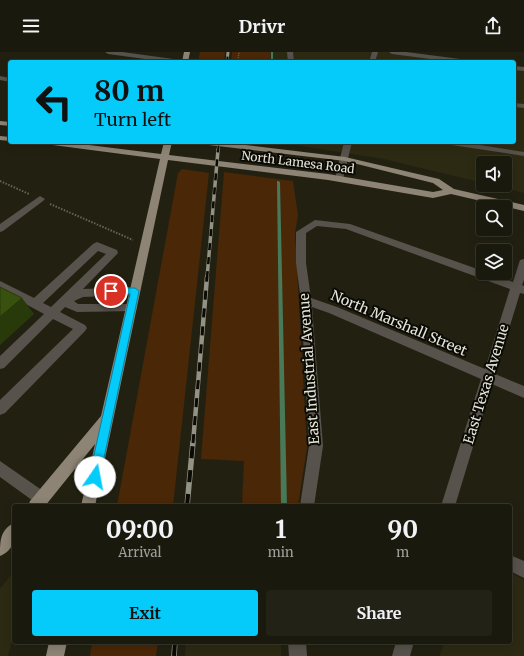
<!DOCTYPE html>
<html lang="en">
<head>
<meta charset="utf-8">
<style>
  :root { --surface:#1a190d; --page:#232216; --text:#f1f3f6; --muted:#9fa09d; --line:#38382e; --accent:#04cbf9 }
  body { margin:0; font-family:Merriweather,serif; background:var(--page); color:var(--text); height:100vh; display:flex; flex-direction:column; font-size:15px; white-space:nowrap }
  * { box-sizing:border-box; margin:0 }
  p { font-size:13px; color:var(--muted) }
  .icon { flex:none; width:22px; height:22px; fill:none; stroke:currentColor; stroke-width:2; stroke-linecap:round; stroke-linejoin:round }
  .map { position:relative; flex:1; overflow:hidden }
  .sheet { position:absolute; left:12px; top:452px; width:500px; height:140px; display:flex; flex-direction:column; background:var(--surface); border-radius:4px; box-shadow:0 2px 10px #0003,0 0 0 1px var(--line) }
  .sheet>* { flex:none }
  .hud { position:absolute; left:8px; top:8px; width:508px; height:84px; border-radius:4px; box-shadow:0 2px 10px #0003,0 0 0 1px var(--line); background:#04cbf9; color:#111; overflow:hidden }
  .fabs { position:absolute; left:476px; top:104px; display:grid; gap:8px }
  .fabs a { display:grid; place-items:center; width:36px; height:36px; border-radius:4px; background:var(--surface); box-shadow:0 2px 10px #0003,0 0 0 1px var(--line); font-size:20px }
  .pin { position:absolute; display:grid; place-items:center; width:34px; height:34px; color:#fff; margin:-17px; border:2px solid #fff; border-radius:50%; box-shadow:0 1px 4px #0007 }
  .me { position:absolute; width:44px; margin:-22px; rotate:12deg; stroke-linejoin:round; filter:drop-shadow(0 0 3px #0008) }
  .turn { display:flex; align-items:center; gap:14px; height:84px; padding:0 20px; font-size:18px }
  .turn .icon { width:52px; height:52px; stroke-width:2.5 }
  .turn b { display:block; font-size:28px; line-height:34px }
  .eta { display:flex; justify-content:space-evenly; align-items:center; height:68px; text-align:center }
  .eta b { font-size:24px; font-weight:700; line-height:28px }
  .cta { display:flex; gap:8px; margin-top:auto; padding:8px 20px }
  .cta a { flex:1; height:46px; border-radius:4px; background:var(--accent); color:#111; font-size:16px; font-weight:700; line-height:46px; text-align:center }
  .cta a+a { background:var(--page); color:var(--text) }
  header { display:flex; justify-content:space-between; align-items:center; height:52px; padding:0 20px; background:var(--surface); font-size:18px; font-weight:700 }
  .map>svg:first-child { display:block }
</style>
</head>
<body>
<header><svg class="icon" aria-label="menu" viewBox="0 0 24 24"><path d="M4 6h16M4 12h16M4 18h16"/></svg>Drivr<svg class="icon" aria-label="share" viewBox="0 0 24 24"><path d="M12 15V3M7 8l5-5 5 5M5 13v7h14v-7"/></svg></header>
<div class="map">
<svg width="524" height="604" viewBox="0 0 524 604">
  <rect width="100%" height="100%" fill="#222111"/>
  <g fill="#2d2a13">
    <path d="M269,0h127l84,10h-209z"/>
    <path d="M514,14l10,1v126l-33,-8h14v-22h-22v20l-99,-24 -89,-14 -3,-3h222z"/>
    <path d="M14,519v63l-6,22h-8v-67z"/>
    <path d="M510,520l14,8v76h-84l4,-14h66z"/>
    <path d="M186,590h95v14h-96z"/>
  </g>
  <g fill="#4a2707">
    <path d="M200,0h25l-1,10h-26z"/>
    <path d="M232,0h38v10h-39z"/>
    <path d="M182,117l27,4 -36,333h-56l61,-333z"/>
    <path d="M224,120l69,9 5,34 -3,18 12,214 -9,59h-56l2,-45 -43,-2z"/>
    <path d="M92,590h66l-2,14h-66z"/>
  </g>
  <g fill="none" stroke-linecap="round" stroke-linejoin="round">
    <g fill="#487a5a" fill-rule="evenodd">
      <rect x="271" y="0" width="2" height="10"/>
      <path d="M277,129h1l2,1 7,324h-6z"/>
    </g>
    <path stroke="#656456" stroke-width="1.5" stroke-dasharray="1 1" stroke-linecap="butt" d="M238,8l1,-8"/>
    <g stroke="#656456" stroke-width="2" stroke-dasharray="1.5 1.5" stroke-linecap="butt">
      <path d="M0,129l29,13"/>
      <path d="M50,152l83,36"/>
    </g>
    <g fill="#57524b" fill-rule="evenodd">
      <path d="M105,0h17l59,8 3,2h-17l-59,-8z"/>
      <path d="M287,0h6l1,10h-6z"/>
      <path d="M372,0h6l-3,10h-6z"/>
      <path d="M389,0h17l62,8 3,2h-18l-61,-8z"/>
      <path d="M514,14l10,1v4l-10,-1z"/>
      <path d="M0,24l10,2v4l-10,-2z"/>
      <path d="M514,51l10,1v4l-10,-1z"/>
      <path d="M344,90h8l-9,37 -4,3 -4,-3z"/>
      <path d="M441,90h20l63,10v4l-79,-12z"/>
      <path d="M40,144l5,3 -2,2 -40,30 -3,1v-8z"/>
      <path d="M315,168l35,4 133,47v2h5l25,9 6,-19 1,-3 4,-1v21l-2,5 2,1v8l-4,-1 -25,81 29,12v12l-32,-14 -37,122h-14l40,-127 -152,-66 -17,-6 11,139 -9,60h-14l9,-60 -8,-145 -5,-38v-31zM317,174l29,3 164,60 -25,80 -148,-62 -26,-9 -5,-35v-30z"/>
      <path d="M97,190l20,8 1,3 -35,36 52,-2 4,1 1,3 -1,3 -4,1 -52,2 -9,4 4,3h53l4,1 2,3 -2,3 -58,1 -12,-5 -5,5 25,13 2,3 -2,3 -80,82 -5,2v-15l73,-71 -20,-10 -49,49 -4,1v-13l44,-42 -44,-24v-9l34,17 59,-54zM98,199l8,3 -55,53 -8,-4z"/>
      <path d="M0,409l46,32 2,5 -2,5 -5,2 -5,-2 -36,-26z"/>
      <path d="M510,503l14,6v17l-14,-7z"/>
      <path d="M288,590h18l1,14h-18z"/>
      <path d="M396,590h18l-4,14h-18z"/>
    </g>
    <g fill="#8d8475" fill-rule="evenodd">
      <path d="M184,0h6l-2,10h-6z"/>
      <path d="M0,69l10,1v4l-10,-1z"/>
      <path d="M0,84l10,1v4l-10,-1z"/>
      <path d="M41,90h24l96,12 3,-12h8l-3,13 159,19 105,18 10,-2 -10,-7 -88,-22 -145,-17 -4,-2h25l124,15 94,22 15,10 70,16v6l-73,-17 -18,4 -105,-18 -160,-20 -73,346h-14l14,-62 -50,62h-17l2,-5 71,-85 59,-257 -115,-15z"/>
      <path d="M14,471c0,15 2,26 -14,33 0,-15 0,-26 14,-33z"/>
      <path d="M49,590h18l-3,14h-18z"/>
    </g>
    <g stroke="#929285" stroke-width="3">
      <g id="rail-far3">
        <path d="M227,10l1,-10"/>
        <path d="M218,99l1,-9"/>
      </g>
    </g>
    <g stroke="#929285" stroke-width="3.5">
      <path id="rail-far2" d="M207,226l11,-128"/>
    </g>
    <g stroke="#929285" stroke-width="4.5">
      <path id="rail-far1" d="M193,391l14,-166"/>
    </g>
    <g stroke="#929285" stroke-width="5.5">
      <g id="rail">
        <path d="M187,454l6,-64"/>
        <path d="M174,604l1,-14"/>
      </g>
    </g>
    <use href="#rail-far3" stroke="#0b0a04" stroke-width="2" stroke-dasharray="5.5" stroke-linecap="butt"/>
    <use href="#rail-far2" stroke="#0b0a04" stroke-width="2.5" stroke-dasharray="7" stroke-linecap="butt"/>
    <use href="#rail-far1" stroke="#0b0a04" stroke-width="3" stroke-dasharray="9" stroke-linecap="butt"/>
    <use href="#rail" stroke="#0b0a04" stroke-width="4" stroke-dasharray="12" stroke-linecap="butt"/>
  </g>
  <path fill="#28390a" d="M22,246l12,16 -34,31v-28z"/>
  <path fill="#39510e" stroke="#28390a" d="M0,235l22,11 -22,19z"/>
  <path fill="#04cbf9" stroke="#0384a2" d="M111,236h24l4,3 -39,186 -1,3 -4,2 -4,-2 -2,-3 41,-183h-22l-1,-3z"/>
  <g text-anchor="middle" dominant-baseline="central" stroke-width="4" stroke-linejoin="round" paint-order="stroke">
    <g font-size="12" fill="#e5e5da" stroke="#0b0a04">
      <text transform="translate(298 110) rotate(7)">North Lamesa Road</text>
    </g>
    <g font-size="14" fill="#e5e5da" stroke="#0b0a04">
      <text transform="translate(399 271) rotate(23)">North Marshall Street</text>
      <text transform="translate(309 317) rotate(-94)">East Industrial Avenue</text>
      <text transform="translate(486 332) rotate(-73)">East Texas Avenue</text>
    </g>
  </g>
</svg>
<div class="fabs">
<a><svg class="icon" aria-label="sound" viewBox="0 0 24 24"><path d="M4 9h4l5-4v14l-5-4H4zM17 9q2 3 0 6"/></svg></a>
<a><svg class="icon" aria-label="search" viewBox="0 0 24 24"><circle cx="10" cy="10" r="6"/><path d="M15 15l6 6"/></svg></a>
<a><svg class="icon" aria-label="layers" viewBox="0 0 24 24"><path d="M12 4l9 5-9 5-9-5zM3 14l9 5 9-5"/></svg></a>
</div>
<div class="pin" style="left:111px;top:239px;background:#d93025"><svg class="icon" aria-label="arrive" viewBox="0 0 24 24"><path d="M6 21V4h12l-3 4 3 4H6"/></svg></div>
<svg class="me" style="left:95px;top:425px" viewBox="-20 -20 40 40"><circle r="19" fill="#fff"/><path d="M0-13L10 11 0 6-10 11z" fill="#04cbf9"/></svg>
<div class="hud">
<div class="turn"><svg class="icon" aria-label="left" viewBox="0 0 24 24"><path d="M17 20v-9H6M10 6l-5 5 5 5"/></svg><div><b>80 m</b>Turn left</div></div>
</div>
<section class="sheet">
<div class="eta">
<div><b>09:00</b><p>Arrival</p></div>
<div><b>1</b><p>min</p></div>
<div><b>90</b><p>m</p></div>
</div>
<div class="cta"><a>Exit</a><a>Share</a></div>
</section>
</div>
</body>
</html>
